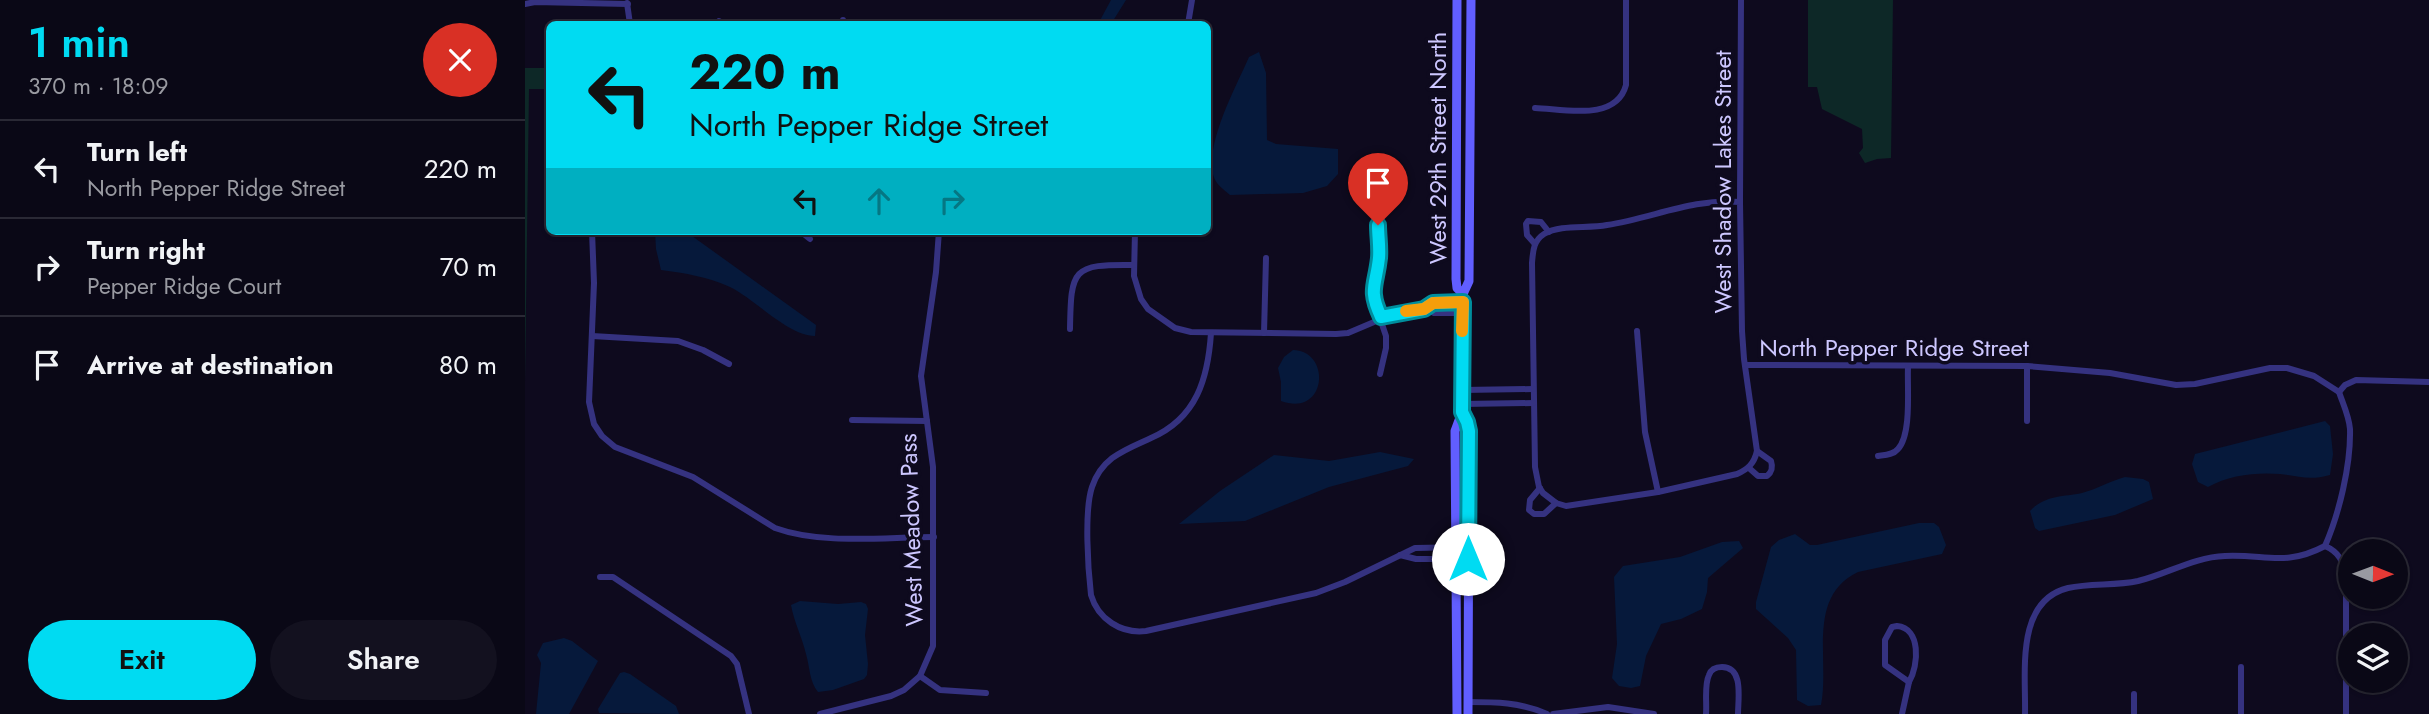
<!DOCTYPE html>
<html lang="en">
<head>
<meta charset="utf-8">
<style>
  :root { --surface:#0a0816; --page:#13111f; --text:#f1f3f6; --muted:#999aa1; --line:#2a2935; --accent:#00dbf2 }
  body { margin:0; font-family:Jost,sans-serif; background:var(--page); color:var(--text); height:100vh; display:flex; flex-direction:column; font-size:26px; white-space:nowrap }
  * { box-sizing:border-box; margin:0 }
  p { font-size:23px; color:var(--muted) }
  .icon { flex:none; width:38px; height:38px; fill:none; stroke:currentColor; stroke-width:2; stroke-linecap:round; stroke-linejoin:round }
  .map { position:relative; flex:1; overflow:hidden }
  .drawer { display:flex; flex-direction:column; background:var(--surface); width:525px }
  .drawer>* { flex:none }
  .guide { position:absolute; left:21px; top:21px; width:665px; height:214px; border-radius:10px; box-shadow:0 2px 5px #0004,0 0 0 2px var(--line); background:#00dbf2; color:#111; overflow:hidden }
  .needle { width:46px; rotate:91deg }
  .tools { position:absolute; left:1813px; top:539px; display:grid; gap:14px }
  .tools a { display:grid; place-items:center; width:70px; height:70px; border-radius:50%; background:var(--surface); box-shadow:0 2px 5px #0004,0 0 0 2px var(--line); font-size:35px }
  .pin { position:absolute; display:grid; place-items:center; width:60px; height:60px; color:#fff; margin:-72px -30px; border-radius:50% 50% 50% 0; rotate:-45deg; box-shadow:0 0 7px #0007 }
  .pin .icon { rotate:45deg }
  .me { position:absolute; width:77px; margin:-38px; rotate:0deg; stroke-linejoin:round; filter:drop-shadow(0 0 5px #0008) }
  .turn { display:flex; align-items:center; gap:24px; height:147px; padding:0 28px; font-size:32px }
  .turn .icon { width:91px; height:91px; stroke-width:2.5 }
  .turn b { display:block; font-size:49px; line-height:60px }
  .lanes { display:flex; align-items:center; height:66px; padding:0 28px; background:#0003; justify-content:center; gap:35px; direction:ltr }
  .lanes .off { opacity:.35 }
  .round { display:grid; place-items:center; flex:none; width:74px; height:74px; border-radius:37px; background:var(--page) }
  .overview { display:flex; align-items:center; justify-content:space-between; height:119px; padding:0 28px }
  h1 { font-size:42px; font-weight:600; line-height:52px; color:var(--accent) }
  .action { display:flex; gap:14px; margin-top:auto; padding:14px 28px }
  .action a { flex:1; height:80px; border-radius:42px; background:var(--accent); color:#111; font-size:28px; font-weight:600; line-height:80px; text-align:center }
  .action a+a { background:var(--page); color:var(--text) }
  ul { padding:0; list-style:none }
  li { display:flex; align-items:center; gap:21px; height:98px; padding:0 28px; border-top:2px solid var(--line) }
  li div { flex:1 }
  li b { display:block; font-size:26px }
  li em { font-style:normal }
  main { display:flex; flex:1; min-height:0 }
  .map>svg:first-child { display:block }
</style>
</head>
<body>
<main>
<section class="drawer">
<div class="overview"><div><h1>1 min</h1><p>370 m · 18:09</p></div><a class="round" style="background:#d93025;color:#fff"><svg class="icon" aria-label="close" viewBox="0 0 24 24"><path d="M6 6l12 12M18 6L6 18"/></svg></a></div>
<ul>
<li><svg class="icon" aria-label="left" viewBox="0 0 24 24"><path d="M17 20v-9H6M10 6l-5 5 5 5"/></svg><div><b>Turn left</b><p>North Pepper Ridge Street</p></div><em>220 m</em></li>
<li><svg class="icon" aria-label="right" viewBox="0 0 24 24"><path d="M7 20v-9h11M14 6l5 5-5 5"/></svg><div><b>Turn right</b><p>Pepper Ridge Court</p></div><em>70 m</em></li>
<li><svg class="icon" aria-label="arrive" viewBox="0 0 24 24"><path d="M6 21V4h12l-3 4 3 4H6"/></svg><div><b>Arrive at destination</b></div><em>80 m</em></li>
</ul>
<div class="action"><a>Exit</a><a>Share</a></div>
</section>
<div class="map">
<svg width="1904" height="714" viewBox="0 0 1904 714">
  <rect width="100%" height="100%" fill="#0e0a1e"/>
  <g fill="#0d2827">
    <path d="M1283,0h85l-2,158 -14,1 -12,4 -6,-10 4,-5 -1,-19 -40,-20 -5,-22h-9z"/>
    <path d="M0,68h22v21h-18l-4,293z"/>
  </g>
  <g fill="#06193b">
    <path d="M586,0h15l-15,24h-13z"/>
    <path d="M734,52l7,21 1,67 9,4 62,5v25l-11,12 -24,7 -73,2c-7,-6 -15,-11 -17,-21 -7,-33 23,-87 36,-117z"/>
    <path d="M130,231h36l1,5 124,89 -1,11c-28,-1 -60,-37 -85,-49 -22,-10 -45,-14 -69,-17l-5,-21z"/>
    <path d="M768,350c39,1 34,68 -12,51v-19l-3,-14 6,-11z"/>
    <path d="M1800,421l5,5 3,28 -3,21c-21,6 -31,1 -50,-1 -23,-2 -51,1 -72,13l-10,-5 -6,-18 3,-10z"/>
    <path d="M855,452l34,7 -6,7 -79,21 -84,34 -66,3 41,-33 54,-36 55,6z"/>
    <path d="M1600,477l18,2 6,3 4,17 -38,16 -76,16 -4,-3 -5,-17c15,-16 33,-14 52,-18 15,-4 28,-12 43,-16z"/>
    <path d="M1394,523h15l5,4 7,18 -4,9 -84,18c-52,25 -28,88 -37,133l-13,1 -11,-6 -1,-50 -8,-12 -32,-29v-7l15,-55 8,-7 16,-6 15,11h7z"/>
    <path d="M1214,541l4,7 -35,30 -1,14 -5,17 -21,10 -20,5 -15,32 -6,30 -9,2 -12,-2 -7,-8 5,-34 -3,-67 9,-11 57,-9 42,-15z"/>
    <path d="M275,601l38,3 23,-2 5,2 2,5 -3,26 3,29 -1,11 -3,4 -31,11 -15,2c-9,-11 -8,-25 -12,-38 -4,-17 -12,-32 -15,-49z"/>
    <path d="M39,638l8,3 26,20 -29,53h-33l5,-51 -4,-8 6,-12z"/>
    <path d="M99,672l6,2 46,32 3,8 -80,-1 -1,-4 22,-36z"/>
  </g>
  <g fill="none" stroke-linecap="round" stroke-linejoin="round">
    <g stroke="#353280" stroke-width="6">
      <path d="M102,3l3,21"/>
      <path d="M0,4l10,-2 93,2"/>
      <path d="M193,24l1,-3"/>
      <path d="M318,24v-4"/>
      <path d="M663,24l4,-24"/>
      <path d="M1010,108c29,1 81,14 91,-23v-85"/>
      <path d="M1215,202c-47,-4 -87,16 -133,23 -20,4 -46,-1 -63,9 -11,7 -11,18 -12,29l3,204 4,20 4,6 13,10 10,3 92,-14 79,-18c11,-5 17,-10 20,-23l-13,-92 -2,-28 -2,-129 1,-202"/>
      <path d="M853,224l1,34 -7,31 2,12 12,35v12l-6,26"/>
      <path d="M67,231l2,52 -5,119 5,22 8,12 13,11 78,30 82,51c47,17 109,9 159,9"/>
      <path d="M275,231l10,8"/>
      <path d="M610,231l-1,45 7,23 7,10 27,19 16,4 145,2 12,-1 45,-19 31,-6 9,-5 30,-1"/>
      <path d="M1010,244l-8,-9 -1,-11 2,-3 13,1 8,10"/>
      <path d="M899,308l10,5h28"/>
      <path d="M545,329c1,-60 2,-65 64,-64"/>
      <path d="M1112,331l8,101 13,60"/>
      <path d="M686,333c-3,45 -14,85 -60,105 -26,12 -49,19 -59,49 -8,24 -4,82 -1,108 7,24 30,39 55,36l170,-38 29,-11 70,-34 53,-1"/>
      <path d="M739,333l2,-75"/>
      <path d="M67,336l86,5 25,9 26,14"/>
      <path d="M1220,365l282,1 83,7 66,12 19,-1 75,-16h17l27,8 25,16"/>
      <path d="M937,390l71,-1"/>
      <path d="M1814,392l6,-7 11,-5 73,2"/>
      <path d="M937,404l71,-1"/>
      <path d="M327,420l75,1"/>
      <path d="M1502,421v-55"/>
      <path d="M1353,456c7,-1 15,-1 20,-7 14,-15 9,-62 10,-82"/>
      <path d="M1224,468l9,8h9c5,-4 6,-9 4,-15l-14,-10"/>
      <path d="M1015,488l-10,12 -1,10 5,4h10l12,-11"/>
      <path d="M1800,546c14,6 18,15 21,30v138"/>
      <path d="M1800,546c14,-32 26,-81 25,-117 -1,-13 -7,-25 -11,-37"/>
      <path d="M875,555l16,4h52"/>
      <path d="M75,577h13l118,79 6,8 12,50"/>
      <path d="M1372,626c24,2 22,39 12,56l-24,-17v-25l7,-13z"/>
      <path d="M395,676l20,14 46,3"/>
      <path d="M942,702c28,0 53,0 80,12"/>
      <path d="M295,714l71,-18 13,-6 16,-14 13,-30v-179l-12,-91 15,-104 3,-41"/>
      <path d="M1028,714l55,-7 46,7"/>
      <path d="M1181,714c1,-12 -2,-29 3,-39 2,-6 7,-8 13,-8 22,0 16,32 16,47"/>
      <path d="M1377,714l7,-32"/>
      <path d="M1500,714c1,-41 -10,-113 43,-126 23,-5 47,-2 70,-7 29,-7 56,-24 87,-25 41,-2 60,11 100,-10"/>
      <path d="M1609,714v-20"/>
      <path d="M1716,714v-47"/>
    </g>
    <g stroke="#615eff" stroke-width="9">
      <path d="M932,0l-1,279 1,9 6,6"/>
      <path d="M937,412l5,10 2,9 -1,283"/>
      <path d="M932,714l-2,-283 7,-19 1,-118 6,-13 2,-281"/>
    </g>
  </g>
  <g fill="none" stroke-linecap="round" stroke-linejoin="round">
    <g stroke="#008e9d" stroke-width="18">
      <path id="route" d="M853,225c0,11 2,22 1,33 -3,28 -11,31 2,59l43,-8 9,-6 30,-1 -1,110 5,10 2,9 -1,128"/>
    </g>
    <use href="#route" stroke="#00dbf2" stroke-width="12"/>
    <path stroke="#f59e0b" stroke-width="12" d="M881,311l18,-2 9,-6 30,-1 -1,29"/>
  </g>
  <g text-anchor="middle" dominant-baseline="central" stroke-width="7" stroke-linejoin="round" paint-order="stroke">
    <g font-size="24" fill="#cdc7ff" stroke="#0e0a1e">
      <text transform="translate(912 148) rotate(-90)">West 29th Street North</text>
      <text transform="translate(1197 182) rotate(-90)">West Shadow Lakes Street</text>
      <text x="1369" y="347">North Pepper Ridge Street</text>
      <text transform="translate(386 530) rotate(-92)">West Meadow Pass</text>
    </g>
  </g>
</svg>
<div class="tools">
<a><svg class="needle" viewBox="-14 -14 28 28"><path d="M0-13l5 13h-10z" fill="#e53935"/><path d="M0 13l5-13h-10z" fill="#999aa1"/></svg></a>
<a><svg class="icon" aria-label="layers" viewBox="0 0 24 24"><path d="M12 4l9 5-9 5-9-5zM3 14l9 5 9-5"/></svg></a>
</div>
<div class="pin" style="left:853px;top:225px;background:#d93025"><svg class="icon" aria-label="arrive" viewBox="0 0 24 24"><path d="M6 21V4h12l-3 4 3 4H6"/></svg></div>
<svg class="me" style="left:943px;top:559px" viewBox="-20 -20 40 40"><circle r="19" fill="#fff"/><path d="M0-13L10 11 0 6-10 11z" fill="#00dbf2"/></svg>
<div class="guide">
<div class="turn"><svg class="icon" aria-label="left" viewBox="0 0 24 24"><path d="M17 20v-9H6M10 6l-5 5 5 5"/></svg><div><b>220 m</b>North Pepper Ridge Street</div></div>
<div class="lanes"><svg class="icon" aria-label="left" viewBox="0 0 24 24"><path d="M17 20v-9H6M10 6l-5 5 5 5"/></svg><svg class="icon off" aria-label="ahead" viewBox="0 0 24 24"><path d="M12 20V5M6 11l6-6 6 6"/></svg><svg class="icon off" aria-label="right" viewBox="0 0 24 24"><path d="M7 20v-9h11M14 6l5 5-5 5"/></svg></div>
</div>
</div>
</main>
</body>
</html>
